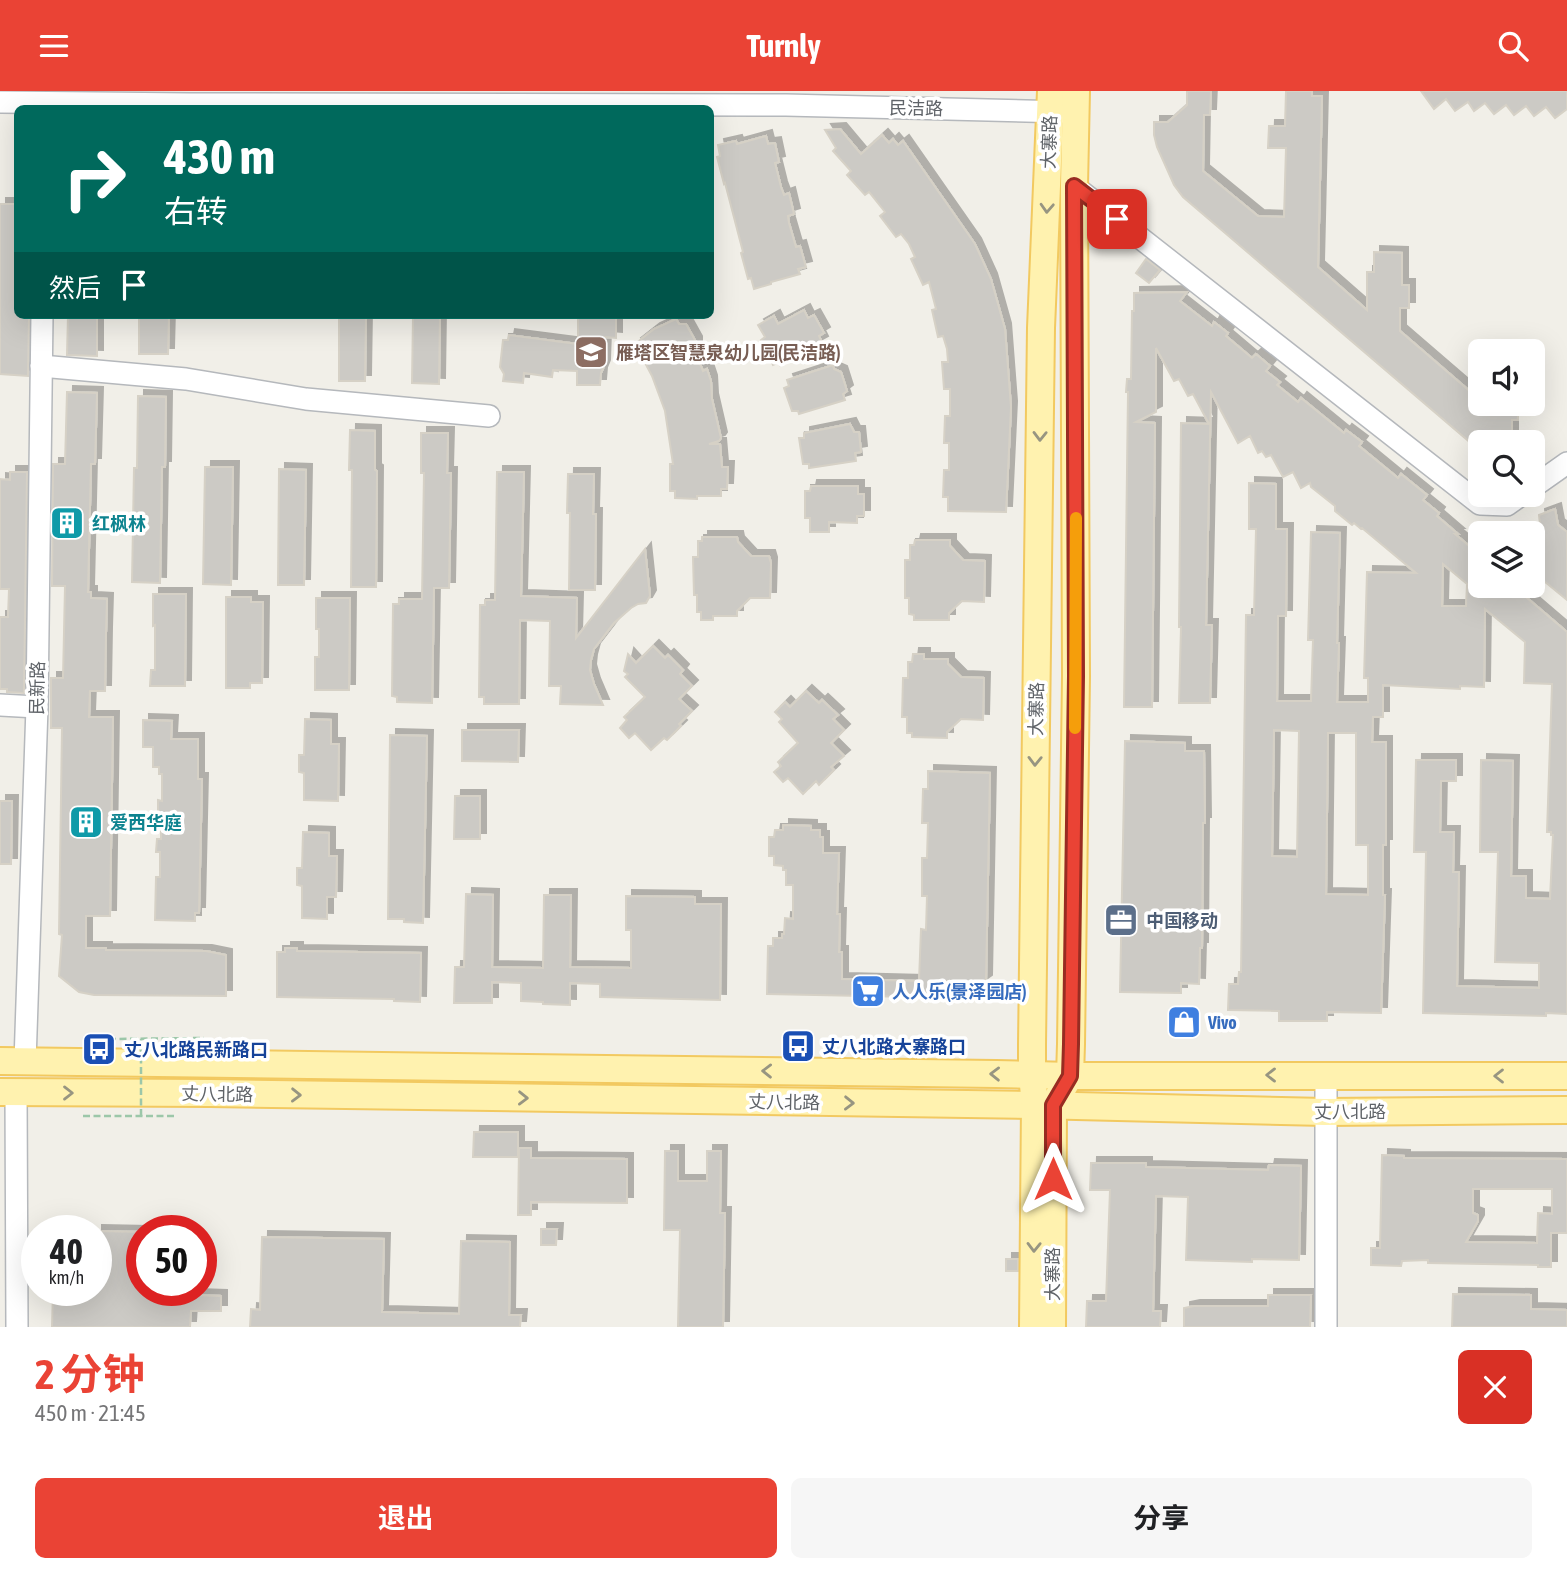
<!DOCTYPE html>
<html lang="zh">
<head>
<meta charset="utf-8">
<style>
  :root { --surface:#fff; --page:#f6f6f6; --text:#202124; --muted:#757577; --accent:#ea4335 }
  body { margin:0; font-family:"Asap Condensed","Noto Sans SC",sans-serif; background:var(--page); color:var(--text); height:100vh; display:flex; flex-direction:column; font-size:26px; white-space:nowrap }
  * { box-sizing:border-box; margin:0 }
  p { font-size:23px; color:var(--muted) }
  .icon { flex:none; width:38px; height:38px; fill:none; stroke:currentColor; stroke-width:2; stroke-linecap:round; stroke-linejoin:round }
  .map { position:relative; height:1236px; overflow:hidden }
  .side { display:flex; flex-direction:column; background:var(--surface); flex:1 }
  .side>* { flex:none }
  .banner { position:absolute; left:14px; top:14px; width:700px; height:214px; border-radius:10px; box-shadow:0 7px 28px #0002; background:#00695c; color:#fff; overflow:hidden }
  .tools { position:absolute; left:1468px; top:248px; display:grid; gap:14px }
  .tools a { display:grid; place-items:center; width:77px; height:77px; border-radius:10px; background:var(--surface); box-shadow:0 7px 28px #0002; font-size:35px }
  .speed { position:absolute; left:21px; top:1124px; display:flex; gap:14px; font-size:35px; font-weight:700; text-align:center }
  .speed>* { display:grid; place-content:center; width:91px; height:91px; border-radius:50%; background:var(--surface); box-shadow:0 7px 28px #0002; line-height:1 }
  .speed small { font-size:18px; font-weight:400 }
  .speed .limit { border:10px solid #d22; background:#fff; color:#111 }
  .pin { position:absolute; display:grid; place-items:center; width:60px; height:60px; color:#fff; margin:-30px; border-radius:14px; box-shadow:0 4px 10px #0006 }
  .me { position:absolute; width:77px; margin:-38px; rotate:0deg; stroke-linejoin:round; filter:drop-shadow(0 0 5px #0008) }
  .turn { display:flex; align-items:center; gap:24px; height:147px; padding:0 35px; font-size:32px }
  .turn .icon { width:91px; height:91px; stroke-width:2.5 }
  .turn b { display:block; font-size:49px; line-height:60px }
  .then { display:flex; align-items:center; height:66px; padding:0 35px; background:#0003; gap:14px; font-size:26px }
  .round { display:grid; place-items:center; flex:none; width:74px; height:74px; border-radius:10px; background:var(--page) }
  .headline { display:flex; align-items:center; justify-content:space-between; height:119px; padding:0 35px }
  h1 { font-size:42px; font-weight:700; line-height:52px; color:var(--accent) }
  .button { display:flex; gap:14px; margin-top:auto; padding:14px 35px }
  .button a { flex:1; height:80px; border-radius:10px; background:var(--accent); color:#fff; font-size:28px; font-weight:700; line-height:80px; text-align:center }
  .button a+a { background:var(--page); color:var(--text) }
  header { display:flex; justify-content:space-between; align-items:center; height:91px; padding:0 35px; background:var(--accent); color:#fff; font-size:32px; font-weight:700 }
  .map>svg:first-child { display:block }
</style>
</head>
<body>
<header><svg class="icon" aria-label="menu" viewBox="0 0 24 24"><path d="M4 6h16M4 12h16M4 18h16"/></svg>Turnly<svg class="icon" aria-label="search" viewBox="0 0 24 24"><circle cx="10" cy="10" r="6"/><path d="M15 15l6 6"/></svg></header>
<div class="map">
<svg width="1567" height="1236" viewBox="0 0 1567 1236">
  <defs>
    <filter id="shadow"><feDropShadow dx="6" dy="-6" stdDeviation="0" flood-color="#0004"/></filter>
  </defs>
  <rect width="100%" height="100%" fill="#f1efe8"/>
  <g fill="#cccac5" stroke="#d6d1c6" stroke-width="2" fill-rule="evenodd" filter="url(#shadow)">
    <path d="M1187,0h24l-1,24h-6l-1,56 55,45 26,1 2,-69h-18l1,-22h16l1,-35h26v5h10l-4,171 49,43v-38h7v-20l28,1v32h7v23h-9v23l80,69v4h38v16h-6v23h-32l-1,7 -296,-253 -9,-12 -17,-38 -3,-12v-13h14l19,-17z"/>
    <path d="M1421,0h146v18l-12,9 -9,-11 -12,9 -8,-10 -12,9 -8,-10 -12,9 -9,-11 -11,8 -6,-9 -13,9 -9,-12 -12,10z"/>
    <path d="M840,38l21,25 21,-19 7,8 4,-4 5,6 5,-4 72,103 16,35 14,50 6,78 -5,105 -58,-1v-14h-5l1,-27h5v-27h-5l1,-27h5v-27h-6l-2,-27h6l-1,-13 -4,-13 -5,1 -6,-27 4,-1 -7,-27 -6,3 -12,-26 4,-2 -6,-13 -8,-10 -5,3 -16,-21 5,-4 -16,-20 -4,3 -18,-20 4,-4 -18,-20 3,-3 -11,-18z"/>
    <path d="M766,45l2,8 7,-1 4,19 -4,1 6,24 3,8 5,-2 5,21 -6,2 1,7 7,24 4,-1 6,21 -8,2 2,5 -29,8v2l-17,5 -3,-11 -3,1 -7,-26 2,-1 -18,-69 -1,1 -7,-27 3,-1 -2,-11 18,-4 1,3z"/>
    <path d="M0,113h18v111h11l-1,61 -28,-2z"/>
    <path d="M1146,168l14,11 -11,13 -13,-10z"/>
    <path d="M1187,201l-7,9 32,25 2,-4 14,11 -2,3 26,22 4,-4 14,12 -4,5 14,11 -3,3 21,17 3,-4 43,35 2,-3 16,12 -3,4 39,32 3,-4 26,21 -4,5 16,13 -2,3 21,18h-3l25,21v31h33l54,46v382l-21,-1v3l-123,-3 3,-161h-12l2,-92h40v21h-15l-1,51h14l-1,40h6l-2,114 82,2v-25l-44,-1 3,-110h-18l1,-92 32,1 -2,115h15v22l24,1 3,-64h-2v-3h-4l5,-148 -28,-1 1,-41 -40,-33 -1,78 -24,-1v3l-77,-4v32h-10l-1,25h14v103h-3v50h2l-4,118 -54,-1v9h-48v-10l-51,-1 1,-26h9l1,-12h2l5,-357h8l2,-86h-7v-46l27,1v45h11l-1,87h-8l-1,85h34l2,-61h-5l3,-108 29,1 -3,110h2l-2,59h31v-24h-4l3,-106 49,1 -54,-45 -1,1 -7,-6 -2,2 -17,-14v-5l-24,-19 -1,-4 -9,5 -8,-16 -10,5 -12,-22 -5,2 -4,-6 -4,2 -8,-17 -12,7 -27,-51 -5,233h6l-2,78h-31l2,-76h-2l2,-204 28,1 -16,-30 -5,2 -9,-17 -5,2 -18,-33v64l-20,10 19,1 -3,284h-28l4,-315h-2l1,-13h4l1,-68h2v-18zM1443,473l24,20 -1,22h-24zM1274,639l25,1 -2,126 -25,-1zM1328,642h28v112h12v50l-42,-1z"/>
    <path d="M804,219l4,8 6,-3 10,18 -5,3 3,6 -42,23 -1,-3 -6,3 -12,-25 4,-3 -7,-12 16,-9 4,8z"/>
    <path d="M68,224h29v41l-30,-1z"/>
    <path d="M139,224h30l-1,39h-29z"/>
    <path d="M339,224h27l-1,66h-26z"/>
    <path d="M413,224h27l-1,69 -27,-1z"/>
    <path d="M578,224h27v2h11v21l-11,-1 -1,29 -3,7 -1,12h-23v-14l-24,-1 -1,7 -28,-4 -1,10 -20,-2 1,-7 -4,-7 3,-27h5l1,-5 69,9z"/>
    <path d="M676,228l3,5h7l10,18v6l-2,1 9,22 4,-2 4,12 1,18 9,39 -2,3 -10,3h11l2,23h6l-1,22h-6v7h-24v3l-22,-1v-7h-5v-27h3l-8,-53 -13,-35 -17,-32 19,-15z"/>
    <path d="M833,274l1,4 7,3 6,19 -4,3 2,6 -46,14 -1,-3h-6l-8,-23 5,-2 -2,-6z"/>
    <path d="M67,301l30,1 -2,71h-4l-3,128h3v6l16,1 -1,34 -1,58h-15l-1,26h24l-3,199h-24v32h20v2l100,1 20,4v41l-132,-1 -15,-3 -20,-16 3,-41 -3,-1 3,-206h-11v-50h12l2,-92h-13l1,-122h12z"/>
    <path d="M138,305l28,1 -1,70h-3l-2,116 -28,-1 2,-114h3z"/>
    <path d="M850,333l4,8h5l2,20 -6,1 1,8 -47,7v-4h-6l-4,-26h5v-5z"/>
    <path d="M350,339l25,1v39l2,1 -1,116h-25l1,-117h-3z"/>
    <path d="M421,342h27l-1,40h4l-2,115h-15l-2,115 -35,-1v-5l-5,-1 1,-92h6v-5h23l2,-126h-3z"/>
    <path d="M205,376h28l-2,118 -28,-1z"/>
    <path d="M279,378l27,1 -2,115h-26z"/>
    <path d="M10,381h17l-3,221 -17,-1v-3h-7v-72h8l1,-28h-9v-110l10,1z"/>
    <path d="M497,381h27l-3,124 56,2 -1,40 69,-89 5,47 -4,7 -8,1 -7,4 -17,15 -20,26 -3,11 -1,10 4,14 9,21 -43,-1 1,-18h-12l1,-65 -30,-1 -1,84h-35v-7h-5l1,-92h5v-5h10z"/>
    <path d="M568,383h26l-1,40h3l-1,76h-26l1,-77h-3z"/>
    <path d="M811,395h47v8h6v22h-7v7l-28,-1v10h-19v-14h-5v-27h5z"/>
    <path d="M1555,418l3,16 9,7v68l-34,-28v-25l10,9 -4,-41z"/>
    <path d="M702,446h35l1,5 13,14h18l2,7 -1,35h-20l-13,13v5h-24v4h-12v-8h-4v-17h-3l-1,-38h5v-16h4z"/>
    <path d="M915,449h35v6l13,14 22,1 -1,41 -22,-1 -13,12v7h-35v-5l-5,-1v-16h-4v-38h5v-15h4z"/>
    <path d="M153,503h33l-1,92h-35l1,-16h4v-45l-2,1z"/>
    <path d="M226,506h25v5h12l-1,81h-12v5h-24z"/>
    <path d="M316,507h34l-1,92h-34v-33h4v-28h-3z"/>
    <path d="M653,555l12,12 3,-3 15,15 -3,4 12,12 -13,13 13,12 -13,13 2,2 -14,14 -3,-2 -13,12 -16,-17 -6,5 -9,-10 7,-8 -3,-3 21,-20 -20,-20 3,-3 -4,-3 4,-17 8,9z"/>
    <path d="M913,563h11v5h24v5l13,13 23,1 -1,42 -22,-1 -14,13v6l-35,-1v-4h-5v-16h-5l1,-39h5v-16h4z"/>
    <path d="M806,600l13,12 3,-3 16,15 -5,4 11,11 -13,13 13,13 -13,11 3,3 -15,15 -3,-4 -13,13 -15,-16 -5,4 -9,-10 7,-6 -3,-4 20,-19 -19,-21 3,-3 -7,-7 10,-10 5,5z"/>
    <path d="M305,628l26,1v24h8l-1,57 -34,-1v-27l-5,-1v-17h5z"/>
    <path d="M143,629l29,1 -1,18h27v40h4l-3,134h-4v8l-40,-1 1,-43h4v-25h-4l1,-13h4v-26h-3v-13l4,1v-27h-3v-7h-6v-20h-10z"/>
    <path d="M462,639h57l-1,32 -56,-1z"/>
    <path d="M390,644l37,1 -4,187 -19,-1v-3h-16z"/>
    <path d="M1125,650l60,2v8h19l1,72h-2l-1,125h-2l-1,36 -18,-1v10l-61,-1z"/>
    <path d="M928,680l62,2 -4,208 -24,17 -195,-4 1,-48h5v-8h9v-4h2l1,-16 8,1v-34h-7v-15h-3v-4l-9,-1v-9h-5v-19h5l1,-7h8v-5l28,1v4h9v7h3v16h16l-2,61h3l-1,38h3v27l77,2 2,-52 5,1 1,-34h-5v-38h5l1,-35h-6l1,-34h5z"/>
    <path d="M455,705h25v43h-26z"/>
    <path d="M0,710h12l-1,63h-11z"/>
    <path d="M303,741l26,1v23h8l-1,41h-9v22l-25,-1v-32l-5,-1v-17h5z"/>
    <path d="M466,803l27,1 -1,72 51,1 1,-73h27l-1,72 61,1v-38h-5v-34l69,1v7h26l-1,96 -120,-3v-13l-30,-1v22l-27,-1v-2l-22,-1v-18l-29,-1v21h-38l1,-36h9z"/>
    <path d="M285,857h12v3l124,2 -1,49 -26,-1v-2l-117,-2v-45h8z"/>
    <path d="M474,1041h44v25h-45z"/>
    <path d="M519,1057h12v10l96,1v44l-96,-1v13h-13z"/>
    <path d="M665,1060h13v30h29v-30h14l-1,62h5l-2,114h-45l2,-97h-16z"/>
    <path d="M1382,1064l22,1v2l163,1v74h-16v34h-13v-2l-110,-2v-3l-26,1 -1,5 -30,-1v-17h9zM1473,1098h79v25l-14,-1 -1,30 -71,-1 12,-21v-6l-5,-2z"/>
    <path d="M1091,1072h55v4l122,3 1,-5 32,1 -2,94 -47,-1v3l-66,-2 2,-63 -32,-1 -3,115h8l-1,16h-74l1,-26h19l4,-111h-20z"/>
    <path d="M541,1138h16l-1,16h-15z"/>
    <path d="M96,1140l46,1v58h49v5l30,1v15h-30l-1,16h-138l1,-37h43z"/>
    <path d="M262,1146l122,2 -2,73 77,2 2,-73 49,1 -1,73h12l-1,12h-270l1,-18 9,1z"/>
    <rect x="1006" y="1168" width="12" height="12"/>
    <path d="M1453,1203l78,1v14l36,1v17h-115z"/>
    <path d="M1268,1204h43l-1,32h-126v-19l10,-2h74z"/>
  </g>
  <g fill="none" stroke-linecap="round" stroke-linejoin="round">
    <g stroke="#b5b8bc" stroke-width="24">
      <g id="minor">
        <path d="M0,11l190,2 596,1 279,7"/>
        <path d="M1074,95l406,318 27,1 14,-10"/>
        <path d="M41,275l145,13 120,20 183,17"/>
        <path d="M1533,396l34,-24"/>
        <path d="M0,614l37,2"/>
        <path d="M25,971l12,-355 5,-392"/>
        <path d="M1326,984v252"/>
        <path d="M16,1001l1,235"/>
      </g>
    </g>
    <g stroke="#f2c960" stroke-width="30">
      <g id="major">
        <path d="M0,970l996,13 74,2h497"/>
        <path d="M0,1001l210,1 825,12 290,7 242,-2"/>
        <path d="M1033,1236l2,-222 -3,-30v-30l9,-717 10,-237"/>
        <path d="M1052,1236l1,-222 17,-29 1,-32 5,-368 -2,-490 2,-95"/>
      </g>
    </g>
    <g stroke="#9cc7a9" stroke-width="2.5" stroke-dasharray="7 3.5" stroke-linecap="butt">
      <path d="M109,948l95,-1"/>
      <path d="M83,1025h94"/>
    </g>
    <use href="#minor" stroke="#fff" stroke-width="21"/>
    <use href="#major" stroke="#fff2af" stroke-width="26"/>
    <path stroke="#9cc7a9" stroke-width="2.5" stroke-dasharray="7 3.5" stroke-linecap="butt" d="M141,1025v-77"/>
  </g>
  <defs><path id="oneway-chevron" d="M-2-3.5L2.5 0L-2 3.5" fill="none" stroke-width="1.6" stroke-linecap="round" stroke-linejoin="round" transform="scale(1.75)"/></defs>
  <g stroke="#979581">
    <use href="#oneway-chevron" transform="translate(1047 117) rotate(93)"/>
    <use href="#oneway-chevron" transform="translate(1040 345) rotate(91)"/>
    <use href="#oneway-chevron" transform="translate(1035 670) rotate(91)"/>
    <use href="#oneway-chevron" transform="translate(767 980) rotate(-179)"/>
    <use href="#oneway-chevron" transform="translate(995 983) rotate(-179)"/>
    <use href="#oneway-chevron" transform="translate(1271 984) rotate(180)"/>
    <use href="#oneway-chevron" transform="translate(1499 985) rotate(-180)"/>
    <use href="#oneway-chevron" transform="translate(68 1002)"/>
    <use href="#oneway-chevron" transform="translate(296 1004) rotate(1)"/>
    <use href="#oneway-chevron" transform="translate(523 1007) rotate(1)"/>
    <use href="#oneway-chevron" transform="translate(849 1012) rotate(1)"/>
    <use href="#oneway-chevron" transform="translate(1034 1156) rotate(91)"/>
  </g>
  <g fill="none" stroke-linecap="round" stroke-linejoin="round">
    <g stroke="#982c22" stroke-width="18">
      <path id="route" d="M1053,1088v-74l17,-29 1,-32 5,-368 -2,-490 43,33"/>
    </g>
    <use href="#route" stroke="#ea4335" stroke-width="12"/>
    <path stroke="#f59e0b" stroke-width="12" d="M1075,637l1,-210"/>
  </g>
  <defs>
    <g id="school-square" transform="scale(1.75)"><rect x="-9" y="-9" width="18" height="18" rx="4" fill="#8d6e63" stroke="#fff"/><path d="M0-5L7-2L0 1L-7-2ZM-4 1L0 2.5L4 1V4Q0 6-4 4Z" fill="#fff"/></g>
    <g id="building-square" transform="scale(1.75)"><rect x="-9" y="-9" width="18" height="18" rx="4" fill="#0f9aa8" stroke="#fff"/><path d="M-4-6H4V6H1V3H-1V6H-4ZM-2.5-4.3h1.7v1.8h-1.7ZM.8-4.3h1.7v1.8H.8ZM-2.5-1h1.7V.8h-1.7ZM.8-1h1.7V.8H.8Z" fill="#fff"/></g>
    <g id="office-square" transform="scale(1.75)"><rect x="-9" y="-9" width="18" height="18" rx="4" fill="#5c6f8a" stroke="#fff"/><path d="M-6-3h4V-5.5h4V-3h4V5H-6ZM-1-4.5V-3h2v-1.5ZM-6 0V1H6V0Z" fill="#fff"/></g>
    <g id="supermarket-square" transform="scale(1.75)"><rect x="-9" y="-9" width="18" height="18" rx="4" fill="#3f7fe0" stroke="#fff"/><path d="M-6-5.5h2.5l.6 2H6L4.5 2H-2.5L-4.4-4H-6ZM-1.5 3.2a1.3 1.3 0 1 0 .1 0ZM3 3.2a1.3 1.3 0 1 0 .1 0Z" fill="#fff"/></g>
    <g id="shop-square" transform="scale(1.75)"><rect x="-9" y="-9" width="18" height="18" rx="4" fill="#3f7fe0" stroke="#fff"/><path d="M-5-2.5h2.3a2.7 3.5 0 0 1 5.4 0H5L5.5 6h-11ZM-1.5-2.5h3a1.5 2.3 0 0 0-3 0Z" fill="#fff"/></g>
    <g id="bus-square" transform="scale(1.75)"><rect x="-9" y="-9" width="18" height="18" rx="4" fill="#1a4fb4" stroke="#fff"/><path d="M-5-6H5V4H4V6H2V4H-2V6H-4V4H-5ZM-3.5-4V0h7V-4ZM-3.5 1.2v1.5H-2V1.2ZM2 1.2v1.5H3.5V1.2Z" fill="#fff"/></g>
  </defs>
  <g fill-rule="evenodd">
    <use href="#school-square" x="591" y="261"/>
    <use href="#building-square" x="67" y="432"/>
    <use href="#building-square" x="86" y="731"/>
    <use href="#office-square" x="1121" y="829"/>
    <use href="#supermarket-square" x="868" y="900"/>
    <use href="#shop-square" x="1184" y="931"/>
    <use href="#bus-square" x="798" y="955"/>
    <use href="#bus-square" x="99" y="958"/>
  </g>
  <g text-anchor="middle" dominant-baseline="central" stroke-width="7" stroke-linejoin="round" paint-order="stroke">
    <g font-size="18" fill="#5f6368" stroke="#fff">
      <text transform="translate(916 17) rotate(1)">民洁路</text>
      <text transform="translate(1049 51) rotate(-88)">大寨路</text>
      <text transform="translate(37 597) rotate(-89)">民新路</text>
      <text transform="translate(1036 618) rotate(-89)">大寨路</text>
      <text transform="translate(217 1003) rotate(1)">丈八北路</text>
      <text transform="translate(784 1011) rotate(1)">丈八北路</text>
      <text x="1350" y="1020">丈八北路</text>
      <text transform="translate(1052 1183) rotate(-90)">大寨路</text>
    </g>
    <g font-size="18" font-weight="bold" fill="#785e54" stroke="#fff" text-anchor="start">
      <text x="616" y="261">雁塔区智慧泉幼儿园(民洁路)</text>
    </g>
    <g font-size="18" font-weight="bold" fill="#0d838f" stroke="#fff" text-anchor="start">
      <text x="92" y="432">红枫林</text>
      <text x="110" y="731">爱西华庭</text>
    </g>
    <g font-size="18" font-weight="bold" fill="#4e5e75" stroke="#fff" text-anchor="start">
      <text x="1146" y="829">中国移动</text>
    </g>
    <g font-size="18" font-weight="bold" fill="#366cbe" stroke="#fff" text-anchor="start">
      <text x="892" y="900">人人乐(景泽园店)</text>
      <text x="1208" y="931">Vivo</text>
    </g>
    <g font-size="18" font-weight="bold" fill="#164399" stroke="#fff" text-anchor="start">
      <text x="822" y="955">丈八北路大寨路口</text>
      <text x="124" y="958">丈八北路民新路口</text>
    </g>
  </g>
</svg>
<div class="tools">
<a><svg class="icon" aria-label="sound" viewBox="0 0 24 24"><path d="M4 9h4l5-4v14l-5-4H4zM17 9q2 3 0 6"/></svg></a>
<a><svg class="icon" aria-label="search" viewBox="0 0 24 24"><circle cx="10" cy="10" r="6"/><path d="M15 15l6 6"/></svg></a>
<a><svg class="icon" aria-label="layers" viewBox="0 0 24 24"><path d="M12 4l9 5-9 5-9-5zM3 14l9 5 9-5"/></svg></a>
</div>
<div class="speed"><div>40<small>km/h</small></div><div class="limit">50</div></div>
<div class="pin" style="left:1117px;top:128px;background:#d93025"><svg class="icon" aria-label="arrive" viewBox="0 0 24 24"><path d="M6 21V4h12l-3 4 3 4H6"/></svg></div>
<svg class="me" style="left:1053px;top:1088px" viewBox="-20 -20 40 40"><path d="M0-17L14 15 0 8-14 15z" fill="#ea4335" stroke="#fff" stroke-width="4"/></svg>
<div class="banner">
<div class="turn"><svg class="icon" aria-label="right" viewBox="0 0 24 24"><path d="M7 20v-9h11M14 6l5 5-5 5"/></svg><div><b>430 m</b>右转</div></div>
<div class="then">然后<svg class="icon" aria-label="arrive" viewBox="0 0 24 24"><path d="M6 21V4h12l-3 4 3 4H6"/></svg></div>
</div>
</div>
<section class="side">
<div class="headline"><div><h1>2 分钟</h1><p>450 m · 21:45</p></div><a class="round" style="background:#d93025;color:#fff"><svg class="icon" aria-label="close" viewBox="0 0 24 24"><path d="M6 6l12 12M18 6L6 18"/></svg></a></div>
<div class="button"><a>退出</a><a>分享</a></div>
</section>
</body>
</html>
